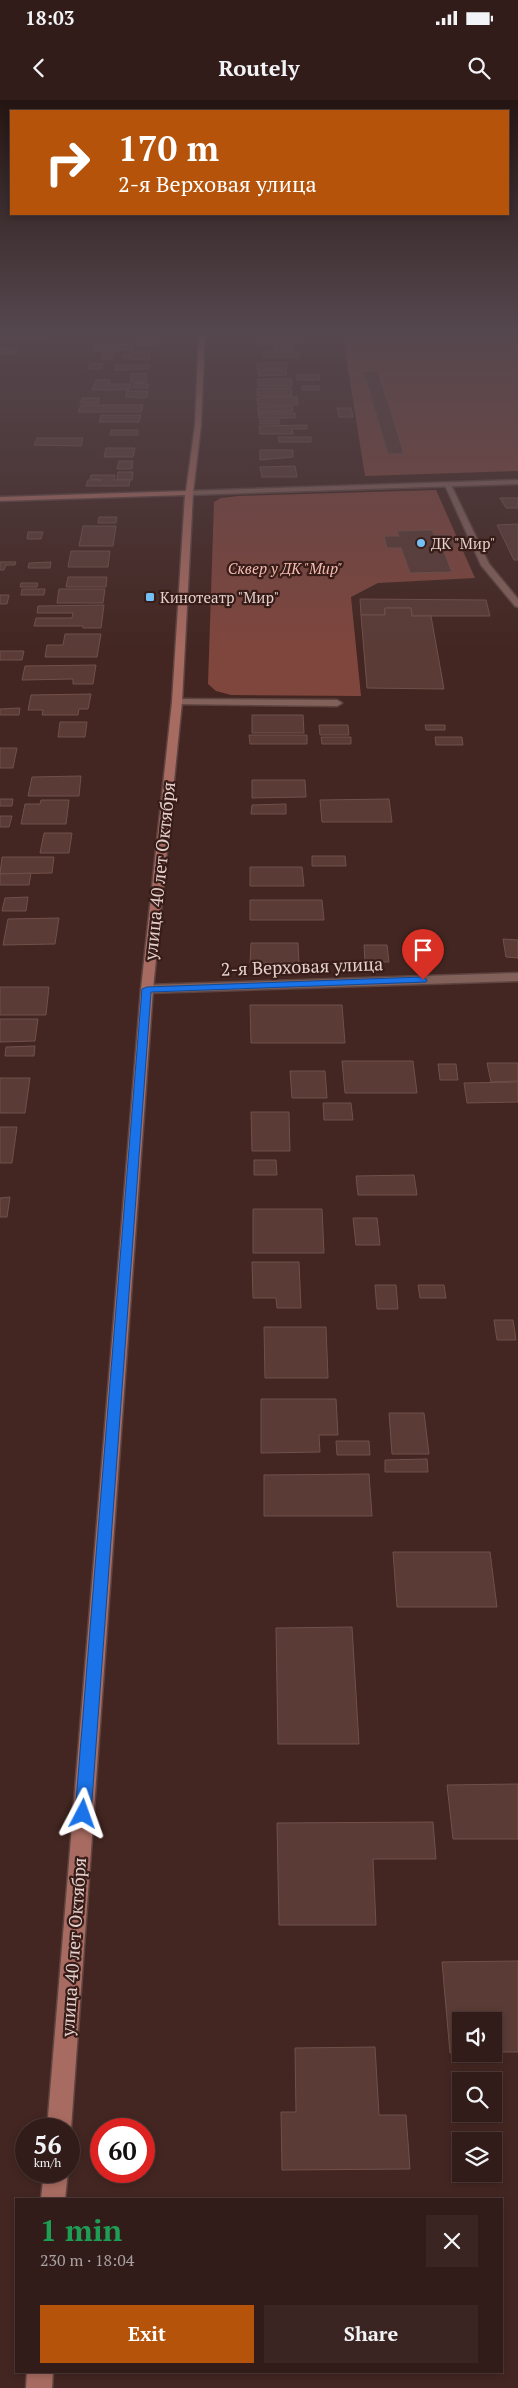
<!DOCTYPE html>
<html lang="en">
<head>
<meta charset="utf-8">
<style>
  :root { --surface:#321c19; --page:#3a2522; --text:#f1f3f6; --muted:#a8a1a2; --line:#4d3a38; --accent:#b45309 }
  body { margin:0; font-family:"PT Serif",serif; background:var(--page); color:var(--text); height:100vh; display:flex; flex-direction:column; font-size:19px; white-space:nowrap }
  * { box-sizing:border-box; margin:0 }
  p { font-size:16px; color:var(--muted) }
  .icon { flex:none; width:28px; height:28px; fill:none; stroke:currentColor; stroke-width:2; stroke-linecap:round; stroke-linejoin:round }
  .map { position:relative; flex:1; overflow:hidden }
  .details { position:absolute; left:15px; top:2098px; width:488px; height:175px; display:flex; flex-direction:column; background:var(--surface); border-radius:0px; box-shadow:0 2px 8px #0003,0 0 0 1px var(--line) }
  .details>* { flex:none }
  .banner { position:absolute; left:10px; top:10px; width:499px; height:105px; border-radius:0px; box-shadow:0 2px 8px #0003,0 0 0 1px var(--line); background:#b45309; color:#fff; overflow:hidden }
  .controls { position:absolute; left:452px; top:1912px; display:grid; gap:10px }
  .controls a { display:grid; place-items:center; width:50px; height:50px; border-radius:0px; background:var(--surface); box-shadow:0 2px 8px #0003,0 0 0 1px var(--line); font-size:25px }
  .speed { position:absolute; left:15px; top:2018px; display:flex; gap:10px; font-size:25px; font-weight:700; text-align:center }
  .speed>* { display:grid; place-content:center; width:65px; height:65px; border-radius:50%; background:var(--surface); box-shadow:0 2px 8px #0003,0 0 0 1px var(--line); line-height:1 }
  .speed small { font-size:12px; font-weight:400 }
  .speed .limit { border:8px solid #d22; background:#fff; color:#111 }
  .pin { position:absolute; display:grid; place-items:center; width:42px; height:42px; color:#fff; margin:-51px -21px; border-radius:50% 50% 50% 0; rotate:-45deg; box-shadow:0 0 5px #0007 }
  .pin .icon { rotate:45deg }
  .me { position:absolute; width:55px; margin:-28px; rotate:4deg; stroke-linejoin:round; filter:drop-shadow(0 0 4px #0008) }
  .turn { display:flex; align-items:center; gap:18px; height:105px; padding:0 25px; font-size:22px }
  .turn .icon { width:65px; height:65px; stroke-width:2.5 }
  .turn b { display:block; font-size:35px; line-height:42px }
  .round { display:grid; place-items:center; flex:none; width:52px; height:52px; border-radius:0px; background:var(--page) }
  .head { display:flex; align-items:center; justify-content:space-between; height:85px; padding:0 25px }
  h1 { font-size:30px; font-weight:700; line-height:38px; color:#1e9e55 }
  .cta { display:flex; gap:10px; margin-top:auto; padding:10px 25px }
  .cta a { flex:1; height:58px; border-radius:0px; background:var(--accent); color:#fff; font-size:20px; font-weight:700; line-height:58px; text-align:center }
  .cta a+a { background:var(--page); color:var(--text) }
  .status { display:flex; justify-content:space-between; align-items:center; height:35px; padding:0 25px; background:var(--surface); direction:ltr }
  .status svg { height:14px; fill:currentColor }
  header { display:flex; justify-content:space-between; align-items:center; height:65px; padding:0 25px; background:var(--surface); font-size:22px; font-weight:700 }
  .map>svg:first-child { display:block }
</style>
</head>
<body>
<div class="status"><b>18:03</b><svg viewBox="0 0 49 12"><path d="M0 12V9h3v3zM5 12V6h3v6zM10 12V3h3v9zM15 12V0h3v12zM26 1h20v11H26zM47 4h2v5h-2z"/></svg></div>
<header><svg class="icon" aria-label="back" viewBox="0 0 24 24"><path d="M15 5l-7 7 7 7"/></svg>Routely<svg class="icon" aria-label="search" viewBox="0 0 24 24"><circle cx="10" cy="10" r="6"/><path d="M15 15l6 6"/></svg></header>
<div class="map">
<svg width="518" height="2288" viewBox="0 0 518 2288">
  <rect width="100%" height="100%" fill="#432621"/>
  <g fill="#7f463d">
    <path d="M342,231h176v140l-153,5z"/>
    <path d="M436,390l39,88 -97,5 -27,14 10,99 -130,-1 -15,-4 -8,-7 6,-182 7,-4 17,-2z"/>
  </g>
  <g fill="#5a3b36" stroke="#71504a">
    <rect x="259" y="231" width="35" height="3"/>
    <path d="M306,232l17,1v3h-17z"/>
    <path d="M137,234h16v6h-17z"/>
    <path d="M7,236h39l-2,5h-40z"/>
    <rect x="258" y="239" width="41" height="5"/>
    <path d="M138,242h15l-1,4h-15z"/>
    <path d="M95,245h38l-1,5 -39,1z"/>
    <rect x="274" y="246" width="19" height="4"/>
    <path d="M0,247l18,1 -3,6h-15z"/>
    <path d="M103,252h12l-2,7h-12z"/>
    <path d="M131,252h19l-1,8 -26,-2v-3h8z"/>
    <rect x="263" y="252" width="36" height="6"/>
    <path d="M90,263l13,1 -2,5h-13z"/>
    <rect x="257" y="263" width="30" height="6"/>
    <path d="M115,265h35l-1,4 -35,1z"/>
    <path d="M286,270l1,5 -28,1 -1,-5z"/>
    <path d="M363,271h15l26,83h-16z"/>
    <path d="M147,273l-1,9h-16l1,-8z"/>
    <path d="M297,275h22l1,5h-23z"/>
    <path d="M257,279h34l1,7h-34z"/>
    <path d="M96,280h14l-1,4h22l-2,6h-37z"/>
    <path d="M134,283l15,1 -1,4h-16z"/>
    <path d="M302,286h17l1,4h-18z"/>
    <path d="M257,288h34l1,8h-35z"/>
    <path d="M127,291h21l-2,7 -21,-1z"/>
    <path d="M297,297l1,8h-40l-1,-7z"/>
    <path d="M82,298h18l-2,5h-18z"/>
    <path d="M81,305h62l-2,7h-63z"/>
    <path d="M292,306l1,5 -35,1v-5z"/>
    <path d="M337,308h14l2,9h-14z"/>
    <path d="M258,313h37v5h-36z"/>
    <path d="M101,315h40l-2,7h-40z"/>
    <rect x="260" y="320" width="19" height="4"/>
    <path d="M307,325v4h-15l1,5h-33l-1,-8z"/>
    <path d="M111,330h27v5h-28z"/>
    <path d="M278,337h33v5h-32z"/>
    <path d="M37,338h46l-2,8 -47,-1z"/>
    <path d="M106,348h29l-2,9h-29z"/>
    <path d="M260,350h33v7l-33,3z"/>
    <path d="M119,361h14l-1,8h-15z"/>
    <path d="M295,366l2,11h-35l-2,-10z"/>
    <path d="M118,372h15l-1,8h-15z"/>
    <path d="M91,375h24l-1,5h16l-1,6h-43l2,-6h14l-12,-1z"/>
    <path d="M500,398h18v10h-12z"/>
    <path d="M99,417h18l-1,6h-18z"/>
    <path d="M518,424v36h-4l-17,-35z"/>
    <path d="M83,426h33l-3,20h-34z"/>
    <path d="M432,430l2,5h16l5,12h-13l10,25 -42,1 -9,-25h-14l-3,-12h15l-2,-5z"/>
    <path d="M28,432h15l-2,7h-14z"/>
    <path d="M71,451h39l-2,16h-40z"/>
    <path d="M0,462h16l-1,3h-9l-2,5h-4z"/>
    <path d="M51,462l-1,6h-22l1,-5z"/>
    <path d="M68,477h39l-1,10h-40z"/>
    <path d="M21,483h17l-1,4h-17z"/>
    <path d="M22,489h23l-1,6h-23z"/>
    <path d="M59,489h46l-2,14h-46z"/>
    <path d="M0,495h9l-2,9h-7z"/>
    <path d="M360,499l126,1 4,16h-78l-1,-8h-26v7h-24z"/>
    <path d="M104,505l-3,23h-18v-2h-49l2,-8h36l1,-5h-36l1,-7z"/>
    <path d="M385,508h26l1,8h19l13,73 -77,-1 -6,-73h24z"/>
    <path d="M65,534h36l-4,23h-52l2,-12h16z"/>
    <path d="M0,551h24l-2,9h-22z"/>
    <path d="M96,565l-3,19h-20v-5l-51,1 3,-14z"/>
    <path d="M91,594l-3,15h-9l-1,6h-36l1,-5h-15l3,-15z"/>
    <path d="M20,608l-1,7h-19v-6z"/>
    <path d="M252,615h51l1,18h-52z"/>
    <path d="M60,622h27l-2,15h-27z"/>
    <path d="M319,625h29l1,10h-29z"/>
    <path d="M425,625h20v5h-19z"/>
    <path d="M249,635h58v9h-57z"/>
    <path d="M321,637h30v7h-29z"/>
    <path d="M435,637h27l1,8h-27z"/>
    <path d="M0,648h17l-4,20h-13z"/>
    <path d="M81,676l-2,20h-51l4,-19z"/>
    <path d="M252,680h53l1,17 -54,1z"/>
    <path d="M0,699h13l-1,7h-12z"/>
    <path d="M389,699l3,23h-70l-2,-22z"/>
    <path d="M41,700h28l-3,24h-45l4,-20h15z"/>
    <path d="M286,704v10h-35l1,-9z"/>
    <path d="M0,716h12l-3,11h-9z"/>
    <path d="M44,733h28l-3,20h-29z"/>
    <path d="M312,756h33l1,10h-34z"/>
    <path d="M2,757h52l-2,16 -52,1z"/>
    <path d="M250,767h52l2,19h-54z"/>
    <path d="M31,773l-2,12h-29v-11z"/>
    <path d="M28,797l-2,14h-24l3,-13z"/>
    <path d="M250,800h72l2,20h-74z"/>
    <path d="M59,818l-4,26 -52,1 5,-26z"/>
    <path d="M503,839l15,1v18l-12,-1z"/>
    <path d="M251,843h47l1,20h-49z"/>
    <path d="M364,845h23l2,17h-24z"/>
    <path d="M0,887h49l-3,28h-46z"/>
    <path d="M250,905h92l3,38h-94z"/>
    <path d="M0,919h38l-3,22 -35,1z"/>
    <path d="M35,946l-1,10h-29l1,-9z"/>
    <path d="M342,961h71l4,32h-72z"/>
    <path d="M487,963h31v18l-27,1z"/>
    <path d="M438,964h18l2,16h-18z"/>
    <path d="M290,971h35l2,27h-35z"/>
    <path d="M0,978h30l-5,35h-25z"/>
    <path d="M518,982v20l-51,1 -3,-20z"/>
    <path d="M323,1003h28l2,17h-29z"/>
    <path d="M251,1012h38l1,39h-38z"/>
    <path d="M0,1027h17l-5,36h-12z"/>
    <path d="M254,1060h22l1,15h-23z"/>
    <path d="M414,1075l3,20h-59l-2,-19z"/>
    <path d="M10,1097l-3,20h-7v-19z"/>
    <path d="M253,1109h69l2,44h-71z"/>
    <path d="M353,1118h24l3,27h-24z"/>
    <path d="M252,1162h47l2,46h-24l-1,-10h-23z"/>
    <path d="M375,1185h21l2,24h-21z"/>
    <path d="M418,1185h26l2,13h-26z"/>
    <path d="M494,1220h19l3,20h-19z"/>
    <path d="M264,1227h62l2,51h-63z"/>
    <path d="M261,1299h75l2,36h-19l1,17 -59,1z"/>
    <path d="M389,1313h35l5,41h-37z"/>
    <path d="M336,1341h33l1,14h-33z"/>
    <path d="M427,1359l1,13h-43v-12z"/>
    <path d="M369,1374l3,42h-108v-41z"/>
    <path d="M393,1452h97l7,55h-100z"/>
    <path d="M352,1527l7,117h-81l-2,-116z"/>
    <path d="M518,1684v55h-65l-6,-54z"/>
    <path d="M433,1722l3,37h-63l3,66h-97l-2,-102z"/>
    <path d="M518,1861v91h-24v-31h-33v32h-11l-8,-91z"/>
    <path d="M375,1947l4,68h27l4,54 -128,1 -1,-58h15l-1,-64z"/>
  </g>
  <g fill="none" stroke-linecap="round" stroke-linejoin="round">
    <g stroke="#5d4440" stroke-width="3">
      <g id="street">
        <path d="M444,383l7,2 38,79 29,35v8l-3,-1 -34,-41z"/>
        <path d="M177,599l160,1 5,3 -5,3 -163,-2v-4z"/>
        <path d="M518,873v8l-371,12 -6,-4 6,-4z"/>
      </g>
    </g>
    <g stroke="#5d4440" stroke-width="3">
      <path id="secondary" d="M518,380v4l-329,11 -4,-2 4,-2z"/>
    </g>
    <g stroke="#5d4440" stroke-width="3">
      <g id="primary">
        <path d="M199,231h6l-4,94 -8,68 -11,209 -29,287 -82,1140 -2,5v-5h-22l94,-1140 31,-287 13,-207 -185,6v-4l186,-6 9,-66z"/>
        <path d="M44,2071h24l-3,28h-24z"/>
        <path d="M27,2271h26l-1,17h-26z"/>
      </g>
    </g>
    <use href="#street" fill="#83615b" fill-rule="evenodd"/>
    <use href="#secondary" fill="#83615b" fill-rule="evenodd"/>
    <use href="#primary" fill="#a86b61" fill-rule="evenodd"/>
  </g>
  <linearGradient id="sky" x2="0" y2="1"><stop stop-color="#251512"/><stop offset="0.42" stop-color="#55474e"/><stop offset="1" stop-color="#55474e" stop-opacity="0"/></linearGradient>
  <rect width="518" height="551" fill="url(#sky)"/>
  <path fill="#1a73e8" stroke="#114b97" d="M423,877l4,3 -1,2 -275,10 -60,822 -2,6 -6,2 -5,-2 -3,-6 67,-825 5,-2z"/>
  <g fill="#74c0f6" stroke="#381c18" stroke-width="2">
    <circle cx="421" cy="443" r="5"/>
    <rect x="145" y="492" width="10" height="10" rx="2.5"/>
  </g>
  <g text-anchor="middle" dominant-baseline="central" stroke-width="4.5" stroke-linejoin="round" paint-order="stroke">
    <g font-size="15" fill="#e4d0cc" stroke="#381c18" text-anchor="start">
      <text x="431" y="443">ДК "Мир"</text>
      <text x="160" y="497">Кинотеатр "Мир"</text>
    </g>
    <g font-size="15" font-style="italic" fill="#f6bcb1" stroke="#381c18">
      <text x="285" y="468">Сквер у ДК "Мир"</text>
    </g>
    <g font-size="18" fill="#e4d0cc" stroke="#381c18">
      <text transform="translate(159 771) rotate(-84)">улица 40 лет Октября</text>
      <text transform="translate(302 866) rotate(-2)">2-я Верховая улица</text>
      <text transform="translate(73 1847) rotate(-86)">улица 40 лет Октября</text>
    </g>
  </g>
</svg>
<div class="controls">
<a><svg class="icon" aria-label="sound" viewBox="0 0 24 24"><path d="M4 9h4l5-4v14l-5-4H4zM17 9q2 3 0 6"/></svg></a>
<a><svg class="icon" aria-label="search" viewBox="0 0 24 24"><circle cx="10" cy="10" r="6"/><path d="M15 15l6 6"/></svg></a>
<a><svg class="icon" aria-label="layers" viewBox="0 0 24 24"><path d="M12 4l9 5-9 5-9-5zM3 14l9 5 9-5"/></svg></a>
</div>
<div class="speed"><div>56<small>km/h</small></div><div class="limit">60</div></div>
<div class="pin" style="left:423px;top:880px;background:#d93025"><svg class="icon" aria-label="arrive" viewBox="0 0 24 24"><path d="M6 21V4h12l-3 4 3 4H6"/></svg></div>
<svg class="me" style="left:83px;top:1714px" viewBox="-20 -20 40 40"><path d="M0-17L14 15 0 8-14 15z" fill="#1a73e8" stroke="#fff" stroke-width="4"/></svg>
<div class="banner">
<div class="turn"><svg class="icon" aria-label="right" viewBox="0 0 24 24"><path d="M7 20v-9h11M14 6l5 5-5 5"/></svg><div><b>170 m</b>2-я Верховая улица</div></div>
</div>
<section class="details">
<div class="head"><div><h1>1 min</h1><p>230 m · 18:04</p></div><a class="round"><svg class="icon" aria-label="close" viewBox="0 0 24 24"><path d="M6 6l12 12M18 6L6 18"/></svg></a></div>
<div class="cta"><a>Exit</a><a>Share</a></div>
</section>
</div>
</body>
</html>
